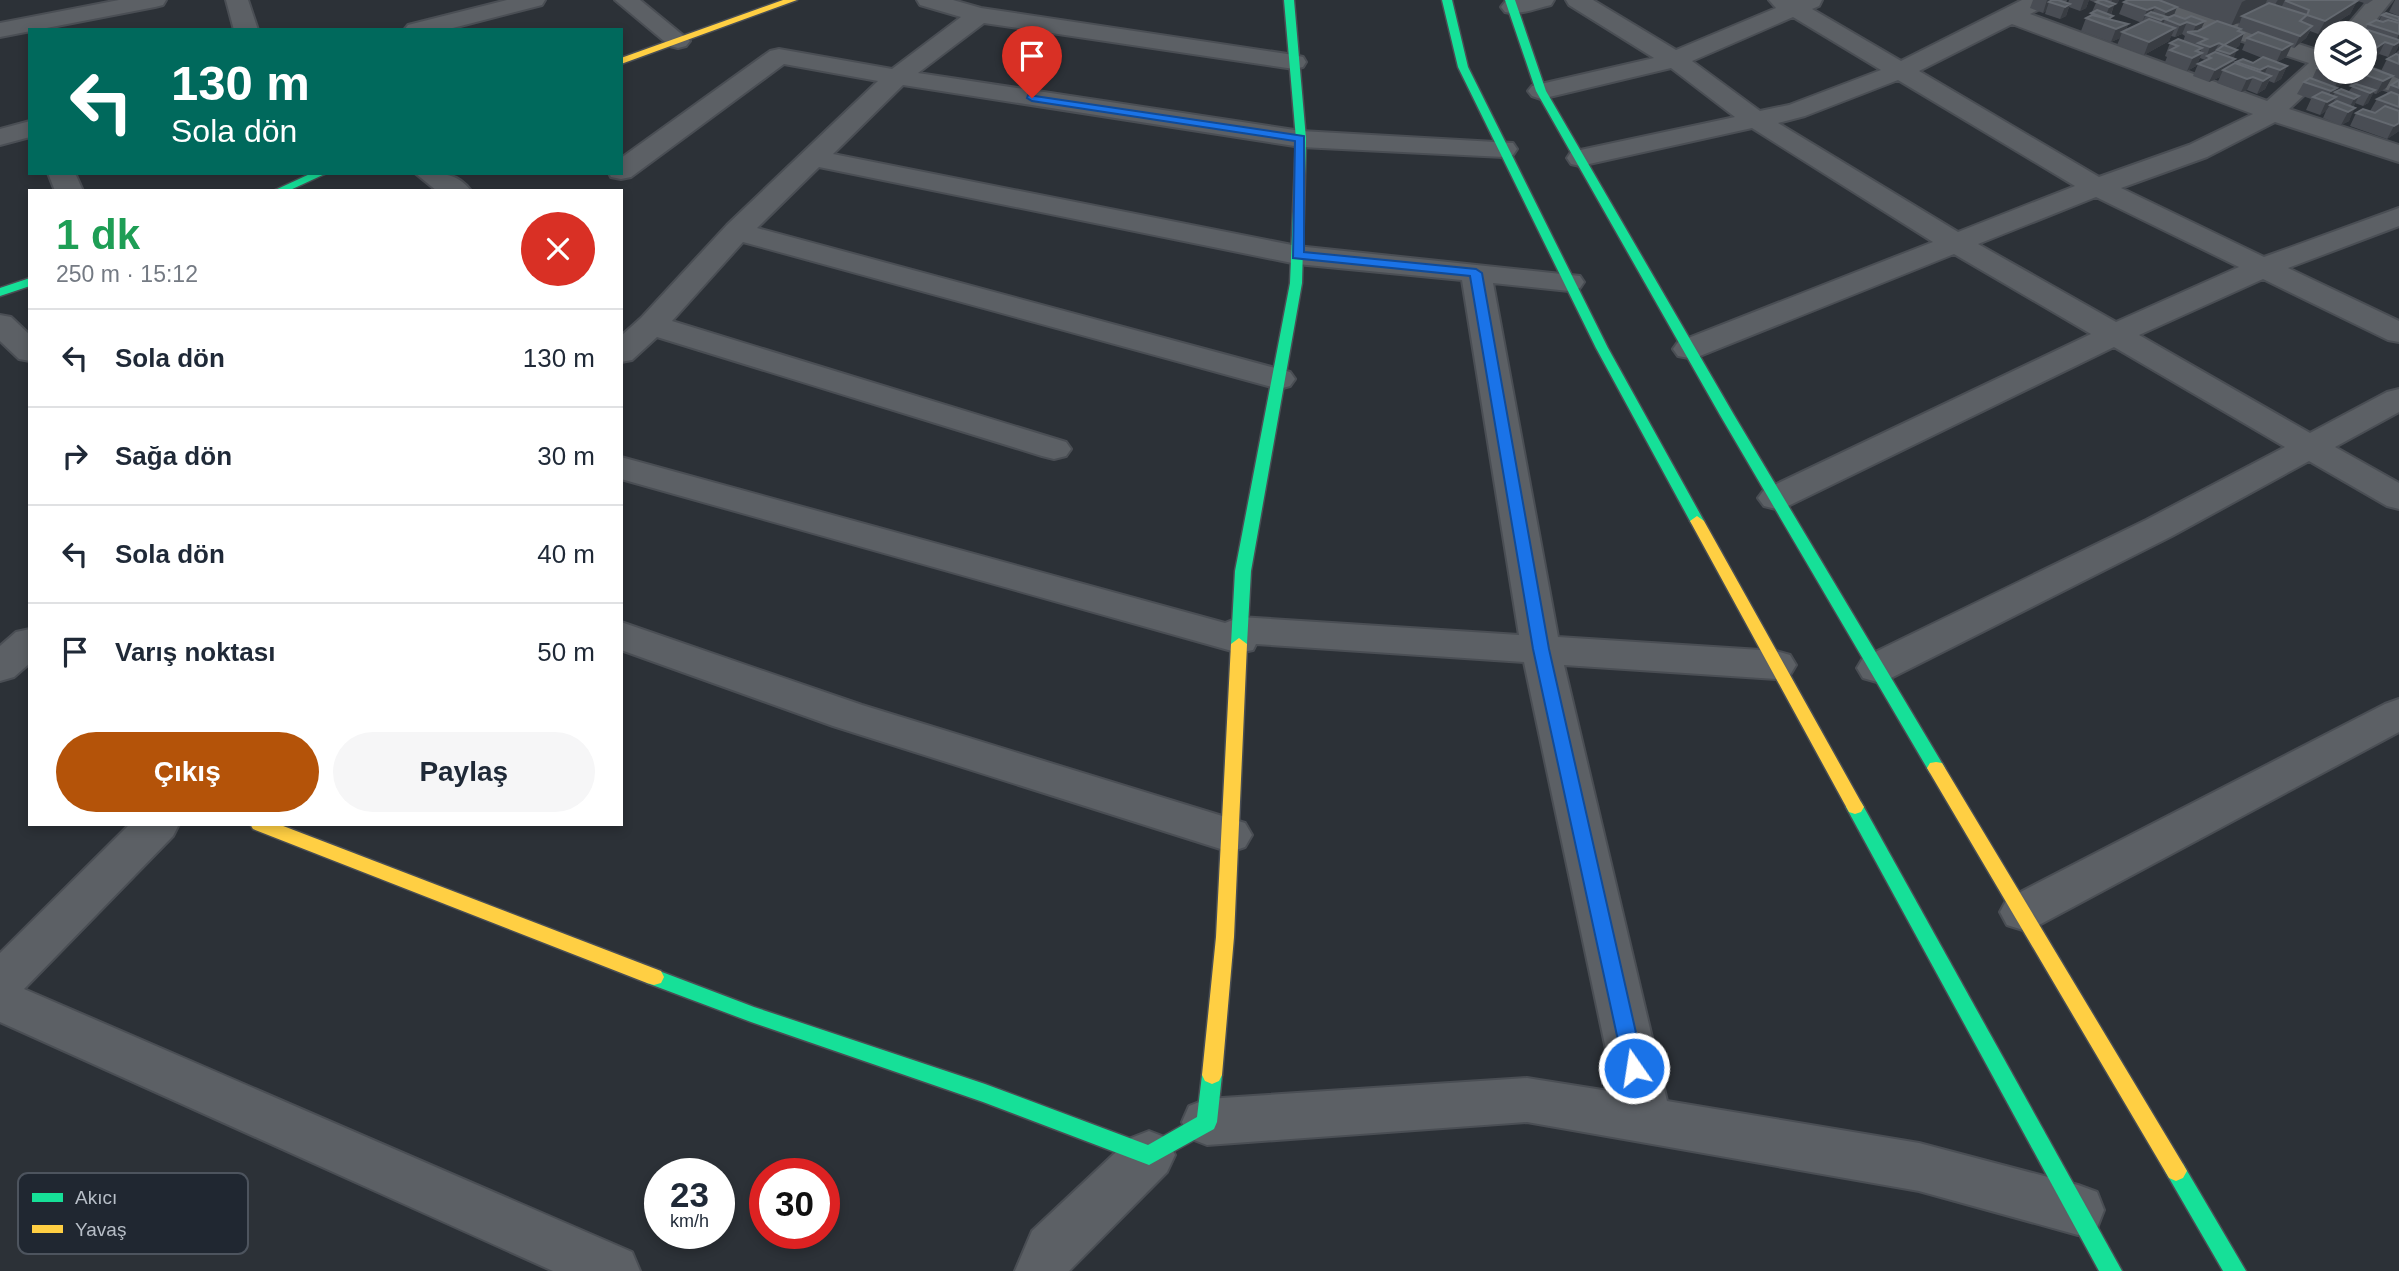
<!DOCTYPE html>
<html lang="tr">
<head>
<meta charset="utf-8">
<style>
  :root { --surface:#fff; --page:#f6f6f7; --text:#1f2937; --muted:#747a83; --line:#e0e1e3; --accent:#b45309 }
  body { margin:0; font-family:Helvetica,sans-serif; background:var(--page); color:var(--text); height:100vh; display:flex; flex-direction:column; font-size:26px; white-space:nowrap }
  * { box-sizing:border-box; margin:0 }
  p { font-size:23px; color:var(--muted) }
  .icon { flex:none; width:38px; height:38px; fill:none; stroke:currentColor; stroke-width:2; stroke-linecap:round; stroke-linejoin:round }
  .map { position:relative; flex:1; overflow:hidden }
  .side { position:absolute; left:28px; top:189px; width:595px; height:637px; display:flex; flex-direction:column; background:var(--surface); border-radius:0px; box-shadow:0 4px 10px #0003 }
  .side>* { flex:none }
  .top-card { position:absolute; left:28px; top:28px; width:595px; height:147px; border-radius:0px; box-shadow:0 4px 10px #0003; background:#00695c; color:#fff; overflow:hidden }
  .controls { position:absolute; left:2314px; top:21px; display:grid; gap:14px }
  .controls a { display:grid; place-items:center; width:63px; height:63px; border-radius:50%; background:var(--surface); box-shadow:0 4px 10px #0003; font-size:35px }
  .speed { position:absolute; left:644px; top:1158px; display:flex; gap:14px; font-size:35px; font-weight:700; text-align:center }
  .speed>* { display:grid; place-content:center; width:91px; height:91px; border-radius:50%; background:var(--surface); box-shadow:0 4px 10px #0003; line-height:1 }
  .speed small { font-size:18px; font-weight:400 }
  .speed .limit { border:10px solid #d22; background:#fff; color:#111 }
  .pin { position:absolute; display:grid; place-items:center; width:60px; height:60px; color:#fff; margin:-72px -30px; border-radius:50% 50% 50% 0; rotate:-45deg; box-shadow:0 0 7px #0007 }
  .pin .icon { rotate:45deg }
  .me { position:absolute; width:77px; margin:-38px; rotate:347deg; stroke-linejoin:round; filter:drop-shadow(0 0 5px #0008) }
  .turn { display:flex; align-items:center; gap:24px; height:147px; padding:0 28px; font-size:32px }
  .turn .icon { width:91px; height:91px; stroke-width:2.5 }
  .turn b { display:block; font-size:49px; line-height:60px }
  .round { display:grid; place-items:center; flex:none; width:74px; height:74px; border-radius:37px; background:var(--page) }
  .summary { display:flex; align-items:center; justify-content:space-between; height:119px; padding:0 28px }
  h1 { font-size:42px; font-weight:700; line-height:52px; color:#1e9e55 }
  .cta { display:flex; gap:14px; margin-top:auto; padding:14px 28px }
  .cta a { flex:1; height:80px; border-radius:42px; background:var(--accent); color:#fff; font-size:28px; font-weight:700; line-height:80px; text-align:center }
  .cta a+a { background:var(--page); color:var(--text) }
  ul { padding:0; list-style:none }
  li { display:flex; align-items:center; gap:21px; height:98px; padding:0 28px; border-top:2px solid var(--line) }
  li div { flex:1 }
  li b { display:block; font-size:26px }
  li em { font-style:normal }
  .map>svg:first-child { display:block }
</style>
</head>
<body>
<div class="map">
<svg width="2399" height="1271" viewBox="0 0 2399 1271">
  <rect width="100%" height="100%" fill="#2c3137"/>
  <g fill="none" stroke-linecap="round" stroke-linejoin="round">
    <g stroke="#4a4e54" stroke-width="4">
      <g id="street">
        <path d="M119,0h47l-3,5 -8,2 -155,30v-14z"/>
        <path d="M226,0h22l10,30h-24z"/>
        <path d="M507,0h38l-3,5 -97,25h-41l4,-5z"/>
        <path d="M615,0h25l50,41 -4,5 -8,2 -8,-2z"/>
        <path d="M917,0h36l28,8 313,47 9,2 3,5 -3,5 -9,2 -310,-46 -66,50 383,58 212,12 4,6 -4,6 -9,2 -203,-10 -398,-62 -70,69 464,92 283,30 4,6 -4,6 -11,3 -76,-8 65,354 218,14 14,4 6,10 -6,10 -14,4 -212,-14 103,436 252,42 159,42 19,7 7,18 -7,18 -19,7 -159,-44 -392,-69 -320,23 -18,-7 -7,-16 7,-16 18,-7 320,-21 88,14 -91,-430 -268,-18 -3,6 -14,3 -618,-174v-22l604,166 15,-6 279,18 -57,-355 -165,-16 -478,-97 -62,61 533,144 5,7 -5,7 -11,3 -11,-3 -525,-144 -71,79 394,121 5,7 -5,7 -12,3 -12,-3 -385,-119 -25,23 -11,2v-26l20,-18 86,-93 151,-144 -94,-17 -153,113 -10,2 -10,-2 -2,-4h12v-15l149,-107 9,-2 113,20 69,-52 -41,-12z"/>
        <path d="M1513,0h41l-3,5c-14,3 -32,11 -46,7l-4,-5 4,-5z"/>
        <path d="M1566,0h27l83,50 100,-42 -7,-8h53l-3,6 -7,3 89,52 121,-61h28l-3,5 -17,9 237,87 42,-38 -176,-58 -3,-5h34l162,53v19h3l-40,37 110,36v17l-124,-40 -68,35 -86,31 143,69 135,-49v18l-111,42 111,53v21l-11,-2 -125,-61 -124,56 171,98 77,-41 12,-3v23l-64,35 64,36v26l-12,-3 -78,-45 -137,75 -281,142 -14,4 -14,-4 -6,-10 6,-10 283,-138 139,-73 -171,-100 -326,159 -12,3 -12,-3 -6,-8 6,-8 327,-156 -137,-80 -254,102 -11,2 -11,-2 -5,-7 5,-7 255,-100 -181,-114 -172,38 -9,-2 -4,-6 4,-6 164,-35 -64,-49 -130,31 -9,-3 -4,-5 4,-5 122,-28 -85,-53zM1793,17l88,53 -92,35 -29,6 -68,-50zM2012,24l241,90 -64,31 -90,32 -180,-106zM1898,80l177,106 -117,46 -180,-109 27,-7zM2096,197l143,70 -123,55 -138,-78z"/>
        <path d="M2369,0h23l-28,35 -23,-2z"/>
        <path d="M2364,66l35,12v16l-50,-17 -3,-5h18z"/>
        <path d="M30,121v16l-30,8v-16z"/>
        <path d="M48,173h27l8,18h-28z"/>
        <path d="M415,173c21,0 42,-2 56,18h-34z"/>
        <path d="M0,315l11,2 19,18v26l-11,-2 -19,-18z"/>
        <path d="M621,622l241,83 383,118 7,12 -7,12 -15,5 -397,-126 -212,-76z"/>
        <path d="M30,629v34l-16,14 -14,4v-35l16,-14z"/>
        <path d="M2399,699v33l-360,193 -16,5 -16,-5 -7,-13 7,-13 378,-195z"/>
        <path d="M130,824h49l-6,12 -149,153 608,263 8,19h-87l-553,-249v-69z"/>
        <path d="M1149,1131l18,7 8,17 -8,17 -98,99h-54l17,-40 99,-93z"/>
      </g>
    </g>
    <g stroke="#4a4e54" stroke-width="3">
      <g id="fast">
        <path d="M1284,0h10l12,139 -4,144 -51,288 -4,73 -8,6 -8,-6 4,-73 55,-288 6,-144z"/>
        <path d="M1442,0h10l16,67 140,281 96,173 -2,3h-10l-2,-3 -94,-173 -138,-281z"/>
        <path d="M1505,0h10l31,91 188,324 208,348 3,5 -3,5h-12l-210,-358 -184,-324z"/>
        <path d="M312,173h15l-39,18h-15z"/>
        <path d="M30,278v8l-30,10v-8z"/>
        <path d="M1855,800l6,2 261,469h-23l-253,-464 3,-5z"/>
        <path d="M654,969l100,38 231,77 163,61 49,-28 5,-42 3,-6 7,-3 7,3 3,6 -5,47 -3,7 -65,36 -166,-63 -232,-80 -104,-39 -3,-6 3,-6z"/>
        <path d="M2176,1161l7,3 63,107h-23l-58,-100 4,-7z"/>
      </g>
    </g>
    <g stroke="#4a4e54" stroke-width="3">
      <g id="slow">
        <path d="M783,0h14l-176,64v-6z"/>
        <path d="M1697,516l7,5 157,281 3,5 -3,5 -6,2 -6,-2 -159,-291z"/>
        <path d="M1239,638l8,6 -13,293 -12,138 -3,6 -7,3 -7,-3 -3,-6 14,-138 15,-293z"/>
        <path d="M1936,762l6,1 241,401 4,7 -4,7 -7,3 -7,-3 -239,-405 -3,-5 3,-5z"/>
        <path d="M250,824h28l383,147 3,6 -3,6 -7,2 -7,-2 -394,-154z"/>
      </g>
    </g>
    <use href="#street" fill="#5c6065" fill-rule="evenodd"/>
    <use href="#fast" fill="#16e098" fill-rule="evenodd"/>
    <use href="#slow" fill="#ffcf43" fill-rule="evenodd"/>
  </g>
  <g fill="#494d54" fill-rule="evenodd">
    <path d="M2033,0h34l-1,3h2l1,-3h50l-2,4 -3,1 -3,10v5l17,4 -2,7 16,-8 -23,-9 5,-12 4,-2h223l6,1 -7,13 -32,20 -8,-3 -4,7 -12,10 -3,-1 -5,10 -9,5 10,4 -6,13 -7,4 -5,-2 -4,8 -8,5 -10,-4 -6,2 -24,-9 3,-6 -11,5 -16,-6 5,-12 7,-4 -5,-2 -4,8 -9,5 -22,-9 2,-5 -2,-1 5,-13 13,-2 2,-5 -3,-2 -7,3 -4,-1 -2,5 -25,14 -27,-10 3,-7 -9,4 -30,-11 5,-13 4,-2 6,-13 -7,-3 -3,8 -6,3 -11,-4 -3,9 -6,3 -15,-5 1,-3 -3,2 -13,-5zM2177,7l40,14 -16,8 -10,-13 -6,3 -11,-4zM2240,22l-3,6 -6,-2zM2241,30l13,5 -7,3 -5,12 20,8 -9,5 -17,-1 -4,3 3,-6 -1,-1v-9l5,-3 5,-13 -4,-1z"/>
    <path d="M2355,0h18l-6,4z"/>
    <path d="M2395,0h4v16l-10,-4z"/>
    <path d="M2382,15l17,2v28l-4,8 -7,4 -9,-3 -12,9 -3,-1v-29l4,-9 11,-3z"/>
    <path d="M2399,50v29l-7,-3 -6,12 -10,6 -3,-1 -5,10 -5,3 -8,-3 -6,18 -8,4 -18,-7 3,-7 -6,4 -14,-5 5,-11 -14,-5 7,-12 8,-3 5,-11 9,-5v9h30l-3,6 -16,9 -4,9 2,-4h13l5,-6 -3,-1 7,-13 24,-1 6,-12 8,-5z"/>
    <path d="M2399,80v51l-12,8 -37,-13 6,-13 14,-2 7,-12 9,-4 5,-10z"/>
  </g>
  <g fill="#393d43">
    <path d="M2047,0h5l-3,2 -3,9 -3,2z"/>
    <path d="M2084,0h5l-3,8 -6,3z"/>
    <path d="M2112,0h7l-2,4 -3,1 -4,11 -5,2z"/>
    <path d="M2246,0h21l-5,12 -20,4 -2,6 -9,4 11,-24z"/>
    <path d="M2278,0h7l-4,8 -10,5 6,-12z"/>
    <path d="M2357,1l-7,13 -32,20 7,-13z"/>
    <path d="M2070,4l-4,12 -6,3 5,-12z"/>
    <path d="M2155,7l-4,9 -5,-1 -4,8 5,-13z"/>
    <path d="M2177,7l-5,12h-7l-5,11 -4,3 10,-21z"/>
    <path d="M2205,21l-6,12 -7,1 4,-9z"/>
    <path d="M2187,22l-5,12 -7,3 5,-12z"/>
    <path d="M2128,24l-3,9 -3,-1 -2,6 -9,4 5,-13z"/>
    <path d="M2312,26l-6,12 -12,10 6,-12z"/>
    <path d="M2175,28l-6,13 -25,14 5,-13z"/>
    <path d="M2241,29l-3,8 6,-4 -5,13 -13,7 -2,-8z"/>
    <path d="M2399,34v11l-4,8 -7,4z"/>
    <path d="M2385,42l-6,12 -12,9 6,-13z"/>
    <path d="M2219,43l-6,12 -6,1 -2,4 5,-13z"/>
    <path d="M2292,44l-6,13 -10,6 6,-13z"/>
    <path d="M2202,48l-3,7 3,-2 -6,13 -9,5 9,-20z"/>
    <path d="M2237,50l-4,10 2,-1 -6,12 -6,-1 -3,7 -11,5 6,-12 11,-6 4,-10z"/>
    <path d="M2268,66l-6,13 -6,-1 4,-8z"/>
    <path d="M2287,66l-6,13 -7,4 6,-13z"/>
    <path d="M2348,72h8l-3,6 -19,11 6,-13z"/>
    <path d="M2271,76l-6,13 -8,5 6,-13z"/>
    <path d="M2393,76l-7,12 -10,6 7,-13z"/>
    <path d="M2253,77l-6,13 -6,2 6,-13z"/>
    <path d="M2337,88l-6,11 5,-2 -4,8h-2l-4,6 -6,4 11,-24z"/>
    <path d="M2375,90l-7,13 -5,3 7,-13z"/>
    <path d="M2359,96l-7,13 -5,3 7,-13z"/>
    <path d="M2355,108l-6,13 -8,4 7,-13z"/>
    <path d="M2399,123v8l-12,8 7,-13z"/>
  </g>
  <g fill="#555a60" stroke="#646970" stroke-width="2">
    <path d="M2052,0h6l12,4 -5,3 -16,-5z"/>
    <path d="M2100,0h4l11,4 -6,3 -13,-5z"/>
    <path d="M2128,0h31l18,7 -11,5 -11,-5 -8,3 -23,-8z"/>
    <path d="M2287,0h64l6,1 -32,20 -18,-6 -7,6 12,5 -12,10 -58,-20 27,-13 38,12 2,-5 -23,-9z"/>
    <path d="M2097,10l16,6 -5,3 -17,-6z"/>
    <path d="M2151,12l16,5 -6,3 -15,-5z"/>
    <path d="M2386,13l13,4v4l-17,-6z"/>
    <path d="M2092,15l36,9 -12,5 -30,-11z"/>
    <path d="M2174,15l11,4 6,-3 14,5 -9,4 -9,-3 -7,3 -15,-6z"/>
    <path d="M2149,19l26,9 -26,14 -27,-10z"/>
    <path d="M2376,20l7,2 5,-2 11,3v11l-31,-10z"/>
    <path d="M2217,21l24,8 -3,2 6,2 -20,12 13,5 -7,4 -13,-4 7,-5 -5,-2 -9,4 -12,-4 9,-4 -20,-7 11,-1z"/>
    <path d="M2362,28l37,12v2l-5,3 -9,-3 -12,8 -9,-2v-15h-7z"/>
    <path d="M2258,32l34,12 -10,6 -35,-12z"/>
    <path d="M2178,39l24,9 -6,3 6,2 -10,5 -22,-8 8,-4 -8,-3z"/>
    <path d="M2215,52l20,7 -20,11 -17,-6 13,-6 -4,-2z"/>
    <path d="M2396,54l3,1v9l-12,-5z"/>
    <path d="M2263,57l24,9 -7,4 -12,-4 -8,4 -24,-8 7,-3 10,4z"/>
    <path d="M2235,63l36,13 -8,5 -10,-4 -6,2 -24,-9z"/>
    <path d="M2326,63v8l-9,-3z"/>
    <path d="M2366,66l27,10 -10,5 -26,-9h7v-5z"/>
    <path d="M2328,72h20l-8,4z"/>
    <path d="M2310,78l27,10 -6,3 -27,-9z"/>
    <path d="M2399,80v8l-8,-3z"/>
    <path d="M2356,84l19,6 -5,3 -19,-7z"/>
    <path d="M2341,89l18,7 -5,3 -19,-7z"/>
    <path d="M2322,92l14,5 -9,5 -14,-5z"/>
    <path d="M2391,92l8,3v12l-22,-8z"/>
    <path d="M2337,101l18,7 -7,4 -18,-7z"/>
    <path d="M2385,106l14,5v12l-5,3 -38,-13 7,-4 12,4z"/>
  </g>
  <path fill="#1a73e8" stroke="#114b97" stroke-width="2" d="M1028,95l276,41v116l172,17 6,4 67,376 95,419 -3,6 -7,3 -7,-3 -3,-6 -91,-419 -63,-373 -177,-18 2,-117 -263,-40 -5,-3z"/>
  <rect x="18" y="1173" width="230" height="81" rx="10" fill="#202731" stroke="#4d545e" stroke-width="2"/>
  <rect x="32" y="1193" width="31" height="9" fill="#16e098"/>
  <rect x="32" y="1225" width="31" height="8" fill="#ffcf43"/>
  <g font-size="19" fill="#b7bec7">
    <text x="75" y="1204">Akıcı</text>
    <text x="75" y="1236">Yavaş</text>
  </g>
</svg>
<div class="controls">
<a><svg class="icon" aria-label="layers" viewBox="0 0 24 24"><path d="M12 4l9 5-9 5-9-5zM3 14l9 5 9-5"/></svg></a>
</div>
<div class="speed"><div>23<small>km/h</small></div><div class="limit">30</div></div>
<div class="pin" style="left:1032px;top:98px;background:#d93025"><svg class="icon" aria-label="arrive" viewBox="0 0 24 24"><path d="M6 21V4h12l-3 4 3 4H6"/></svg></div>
<svg class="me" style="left:1634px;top:1068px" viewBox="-20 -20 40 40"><circle r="17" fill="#1a73e8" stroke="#fff" stroke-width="3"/><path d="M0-11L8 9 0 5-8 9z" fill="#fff"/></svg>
<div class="top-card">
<div class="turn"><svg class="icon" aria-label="left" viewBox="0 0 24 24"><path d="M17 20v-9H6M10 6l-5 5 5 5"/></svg><div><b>130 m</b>Sola dön</div></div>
</div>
<section class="side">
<div class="summary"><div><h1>1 dk</h1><p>250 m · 15:12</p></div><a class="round" style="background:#d93025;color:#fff"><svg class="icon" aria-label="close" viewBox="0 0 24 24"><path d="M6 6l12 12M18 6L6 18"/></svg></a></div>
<ul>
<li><svg class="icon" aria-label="left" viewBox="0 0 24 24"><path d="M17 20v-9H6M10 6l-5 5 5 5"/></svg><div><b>Sola dön</b></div><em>130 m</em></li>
<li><svg class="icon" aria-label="right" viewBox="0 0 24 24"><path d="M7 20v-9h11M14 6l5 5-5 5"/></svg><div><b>Sağa dön</b></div><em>30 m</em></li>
<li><svg class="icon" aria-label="left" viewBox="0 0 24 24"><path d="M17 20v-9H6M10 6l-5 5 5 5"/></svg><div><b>Sola dön</b></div><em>40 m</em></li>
<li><svg class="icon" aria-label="arrive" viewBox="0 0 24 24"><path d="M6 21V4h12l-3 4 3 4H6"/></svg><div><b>Varış noktası</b></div><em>50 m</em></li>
</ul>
<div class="cta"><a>Çıkış</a><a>Paylaş</a></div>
</section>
</div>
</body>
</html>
